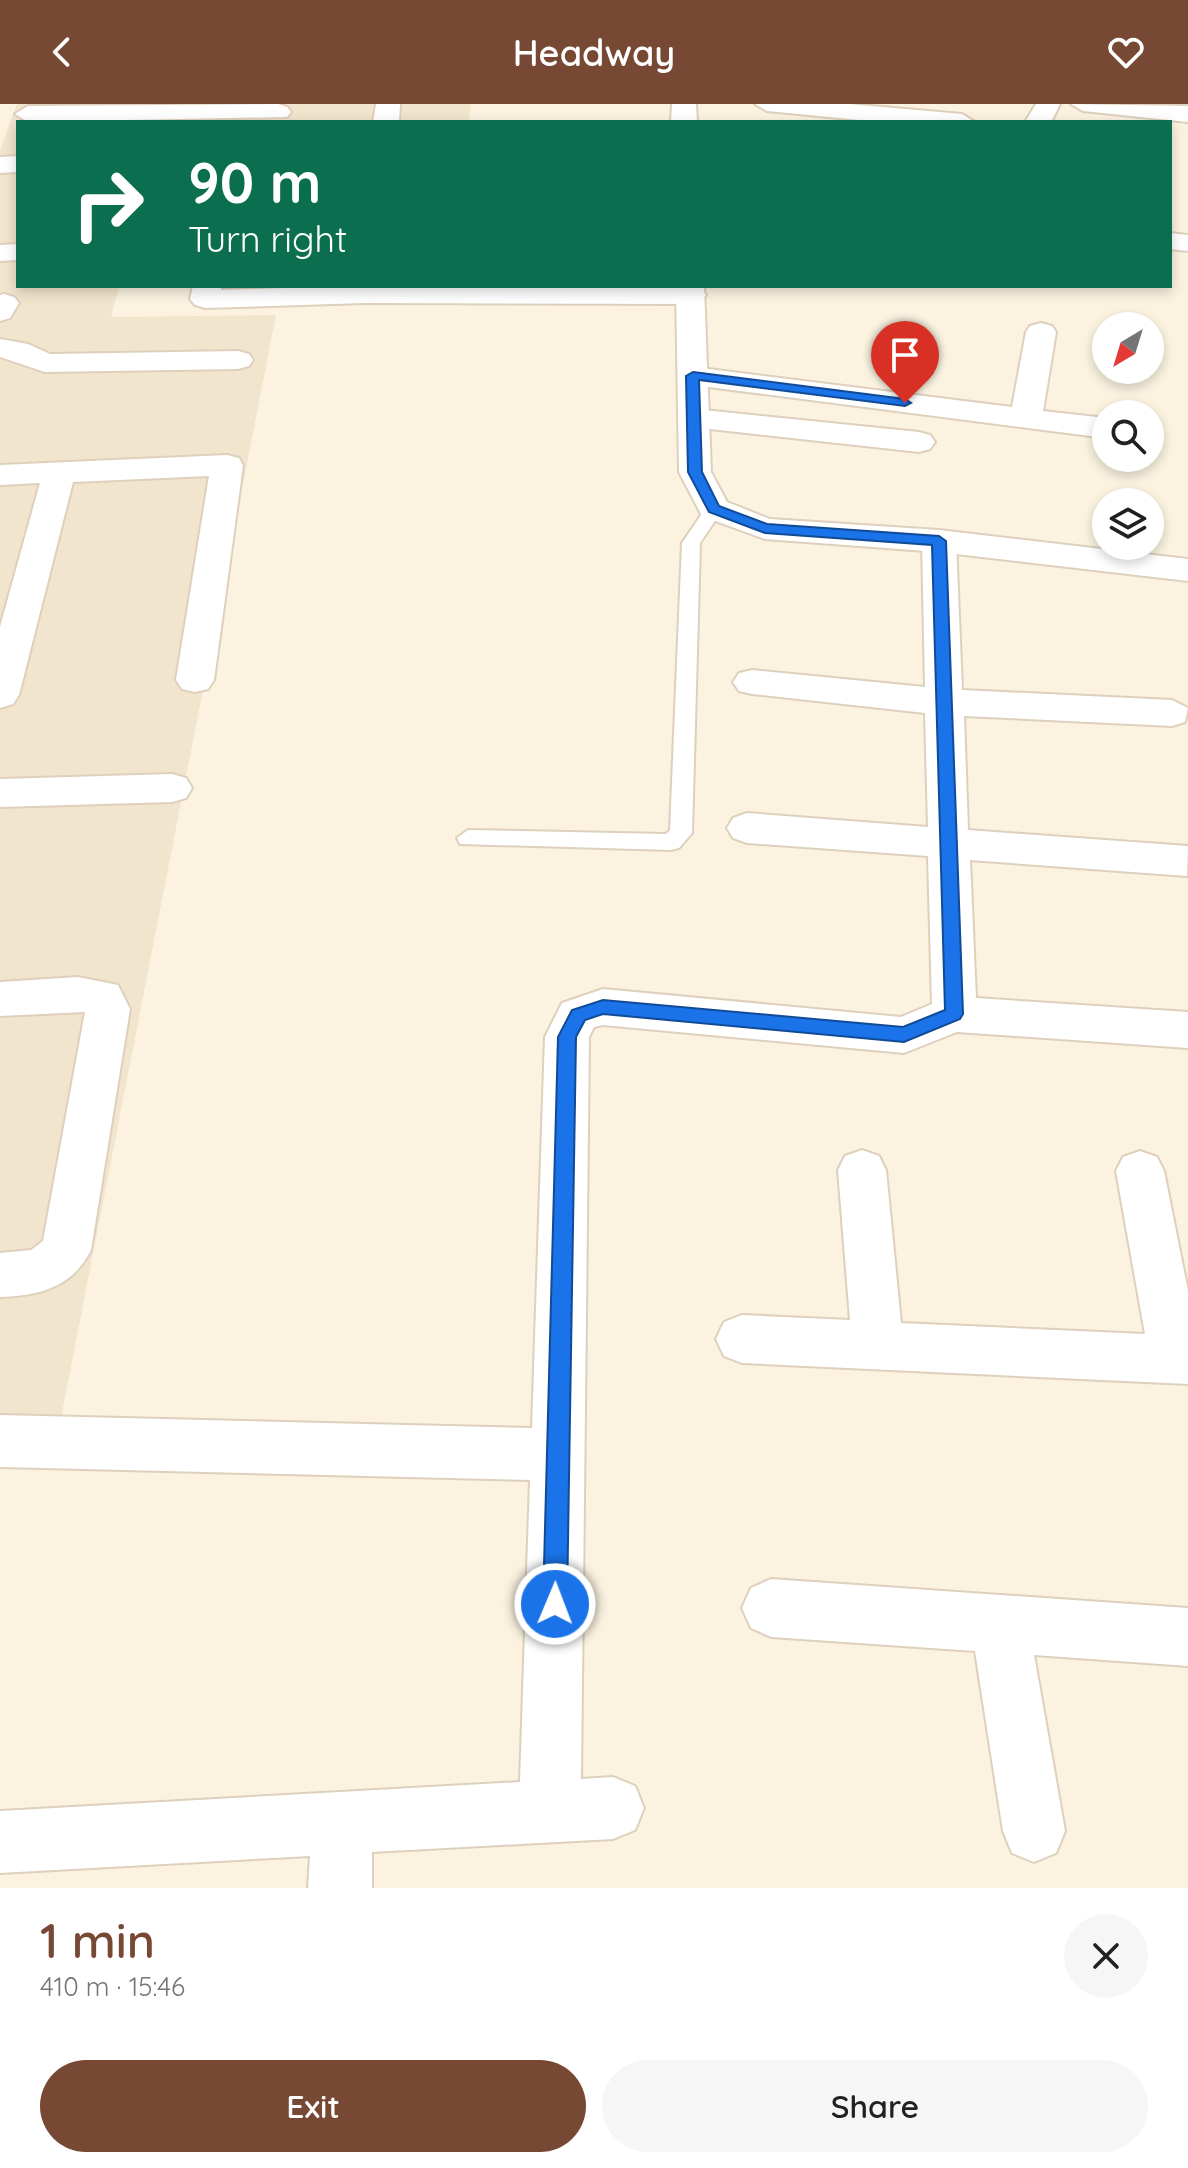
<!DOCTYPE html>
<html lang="en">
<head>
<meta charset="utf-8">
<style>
  :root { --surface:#fff; --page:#f6f6f6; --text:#202124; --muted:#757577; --accent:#774935 }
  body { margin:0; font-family:Quicksand,sans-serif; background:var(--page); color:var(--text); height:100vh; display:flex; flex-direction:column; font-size:30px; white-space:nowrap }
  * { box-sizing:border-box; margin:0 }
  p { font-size:26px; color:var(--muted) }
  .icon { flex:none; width:44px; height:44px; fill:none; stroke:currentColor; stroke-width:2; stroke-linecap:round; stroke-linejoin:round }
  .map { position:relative; height:1784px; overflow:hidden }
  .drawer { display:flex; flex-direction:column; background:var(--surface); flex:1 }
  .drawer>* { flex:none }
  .hud { position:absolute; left:16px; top:16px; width:1156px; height:168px; border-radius:0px; box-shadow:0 4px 12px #0003; background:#0b6e4f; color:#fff; overflow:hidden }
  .needle { width:52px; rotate:218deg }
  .tools { position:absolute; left:1092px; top:208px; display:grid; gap:16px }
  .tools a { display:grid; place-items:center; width:72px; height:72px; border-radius:50%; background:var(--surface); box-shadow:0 4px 12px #0003; font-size:40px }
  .pin { position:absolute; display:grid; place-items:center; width:68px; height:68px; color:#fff; margin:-82px -34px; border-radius:50% 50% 50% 0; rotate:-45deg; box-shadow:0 0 8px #0007 }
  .pin .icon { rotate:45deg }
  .me { position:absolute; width:88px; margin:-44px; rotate:1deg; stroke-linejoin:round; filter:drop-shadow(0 0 6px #0008) }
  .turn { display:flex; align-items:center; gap:28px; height:168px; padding:0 40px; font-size:36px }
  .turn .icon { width:104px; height:104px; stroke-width:2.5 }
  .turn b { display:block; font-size:56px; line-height:68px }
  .round { display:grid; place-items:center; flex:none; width:84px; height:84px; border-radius:42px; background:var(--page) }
  .head { display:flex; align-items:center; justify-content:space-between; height:136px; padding:0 40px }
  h1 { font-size:48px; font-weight:600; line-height:60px; color:var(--accent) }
  .action { display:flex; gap:16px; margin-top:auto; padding:16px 40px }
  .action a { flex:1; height:92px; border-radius:48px; background:var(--accent); color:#fff; font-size:32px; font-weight:600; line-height:92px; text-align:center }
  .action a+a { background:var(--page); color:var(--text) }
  header { display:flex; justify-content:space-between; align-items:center; height:104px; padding:0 40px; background:var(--accent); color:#fff; font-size:36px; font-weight:600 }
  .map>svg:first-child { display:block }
</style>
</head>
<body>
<header><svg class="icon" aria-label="back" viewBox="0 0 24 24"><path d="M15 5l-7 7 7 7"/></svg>Headway<svg class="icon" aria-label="heart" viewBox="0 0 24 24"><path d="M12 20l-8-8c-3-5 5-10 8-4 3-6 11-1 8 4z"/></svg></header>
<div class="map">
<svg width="1188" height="1784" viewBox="0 0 1188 1784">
  <rect width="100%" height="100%" fill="#fbf3e0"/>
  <path fill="#f2e5ce" d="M17,0h454l-2,18h-451v164h101l-8,31 165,-2 -215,1103 -61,1v-1269z"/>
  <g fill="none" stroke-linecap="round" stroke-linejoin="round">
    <g stroke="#ded0bc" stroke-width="4">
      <path id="service" d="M714,399l9,6 -23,34 -8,290 -13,15 -8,2 -211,-6 -3,-6 11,-8 198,4 4,-4 12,-287 26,-38z"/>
    </g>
    <g stroke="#ded0bc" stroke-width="4">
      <g id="minor">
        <path d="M278,0l9,3 4,5 -4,5 -259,5 -13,-8 13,-8z"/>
        <path d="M376,0h24l-1,18h-26z"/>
        <path d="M755,0h94l113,10 13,8h-95l-113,-11z"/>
        <path d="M1036,0h24l-9,18h-26z"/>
        <path d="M1071,0l117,2v16l-105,-11z"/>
        <path d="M18,52v16l-18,1v-16z"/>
        <path d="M1170,129l18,2v16l-18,-2z"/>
        <path d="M18,140v16l-18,1v-16z"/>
        <path d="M193,182h28v4l122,-4h348l10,3 5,6 -5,6 -10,3 -325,-1 -161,5 -10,-3 -5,-6z"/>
        <path d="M4,190l10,3 5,6 -9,15 -10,3v-26z"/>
        <path d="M1041,219l11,3 4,6 -13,79 63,7v20l-413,-53 -11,-2 -4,-7 4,-7 11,-2 319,40 14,-75 4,-6z"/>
        <path d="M0,235l28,5 22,10 188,-3 11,3 4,6 -4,6 -11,3 -193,3 -45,-15z"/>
        <path d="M694,305l225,23 11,3 5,7 -5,7 -11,3 -236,-26 -5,-7 5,-7z"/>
        <path d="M227,351l12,3 4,7 -29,215 -6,9 -13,3 -13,-3 -6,-9 33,-204 -136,6 -54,213 -6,9 -13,4v-81l40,-144 -40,2v-20z"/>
        <path d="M939,426l12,4 5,7 6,149 210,10 16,8 -3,14 -13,4 -208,-10 4,114 220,16 -1,30 -217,-16 6,138 212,14v36l-231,-16 -53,21 -301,-28 -9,2 -5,10 -8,742 32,-2 22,9 9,22 -9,22 -22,9 -241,13v36h-64l2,-32 -310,17v-62l520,-29 10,-302 -530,-13v-52l532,13 13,-391 17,-34 41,-14 298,28 31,-13 -4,-148 -181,-13 -14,-5 -6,-10 6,-10 14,-5 181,14 -3,-114 -173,-19 -13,-3 -6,-9 6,-9 13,-3 173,17 -3,-146 5,-7z"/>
        <path d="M172,670l14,4 6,10 -6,10 -14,4 -172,5v-28z"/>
        <path d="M78,873l40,8 12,24 -39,241c-18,37 -52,46 -91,47v-44l31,-3 12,-9 42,-229 -85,4v-34z"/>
        <path d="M862,1046l17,6 7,14 15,153 244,11 -29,-163 7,-14 17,-6 17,6 7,14 24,120v93l-446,-21 -18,-7 -8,-17 8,-17 18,-7 108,5 -12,-150 7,-14z"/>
        <path d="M771,1475l417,29v58l-154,-11 31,176 -9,22 -22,9 -22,-9 -9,-22 -28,-180 -204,-14 -20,-9 -9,-20 9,-20z"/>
      </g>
    </g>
    <g stroke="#ded0bc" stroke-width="4">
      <g id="tertiary">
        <path d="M672,0h24l1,18h-26z"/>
        <path d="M676,182h28l7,186 16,30 43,17 169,11 249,29v22l-249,-29 -174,-13 -63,-23 -23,-44z"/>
      </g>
    </g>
    <use href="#service" fill="#fff" fill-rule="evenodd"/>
    <use href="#minor" fill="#fff" fill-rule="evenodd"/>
    <use href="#tertiary" fill="#fff" fill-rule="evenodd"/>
  </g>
  <path fill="#1a73e8" stroke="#114b97" stroke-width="2" d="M693,268l212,27 6,4 -6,3 -206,-26 3,92 17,34 48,18 172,12 7,5 17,473 -3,5 -56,23 -301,-28 -18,6 -9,17 -9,567 -4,8 -8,4 -9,-4 -3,-8 15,-567 14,-27 31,-10 300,27 42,-17 -13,-465 -167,-12 -56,-21 -21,-40 -2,-96z"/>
</svg>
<div class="tools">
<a><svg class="needle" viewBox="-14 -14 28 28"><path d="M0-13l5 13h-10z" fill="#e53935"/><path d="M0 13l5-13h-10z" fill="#757577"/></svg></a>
<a><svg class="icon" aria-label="search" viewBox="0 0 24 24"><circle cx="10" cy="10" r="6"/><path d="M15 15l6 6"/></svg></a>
<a><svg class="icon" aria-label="layers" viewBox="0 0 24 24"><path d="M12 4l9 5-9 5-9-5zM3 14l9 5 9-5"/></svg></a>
</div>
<div class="pin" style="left:905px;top:299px;background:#d93025"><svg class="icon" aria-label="arrive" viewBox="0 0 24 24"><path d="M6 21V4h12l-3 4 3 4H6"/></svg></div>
<svg class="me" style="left:555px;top:1500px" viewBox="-20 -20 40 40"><circle r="17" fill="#1a73e8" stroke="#fff" stroke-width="3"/><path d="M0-11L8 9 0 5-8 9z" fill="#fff"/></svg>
<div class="hud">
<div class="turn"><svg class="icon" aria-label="right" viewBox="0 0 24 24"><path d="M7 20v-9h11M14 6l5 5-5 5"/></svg><div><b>90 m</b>Turn right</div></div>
</div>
</div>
<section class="drawer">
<div class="head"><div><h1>1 min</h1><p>410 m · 15:46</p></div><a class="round"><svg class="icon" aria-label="close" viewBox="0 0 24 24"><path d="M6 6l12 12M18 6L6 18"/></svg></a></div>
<div class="action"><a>Exit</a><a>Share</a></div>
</section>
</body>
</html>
